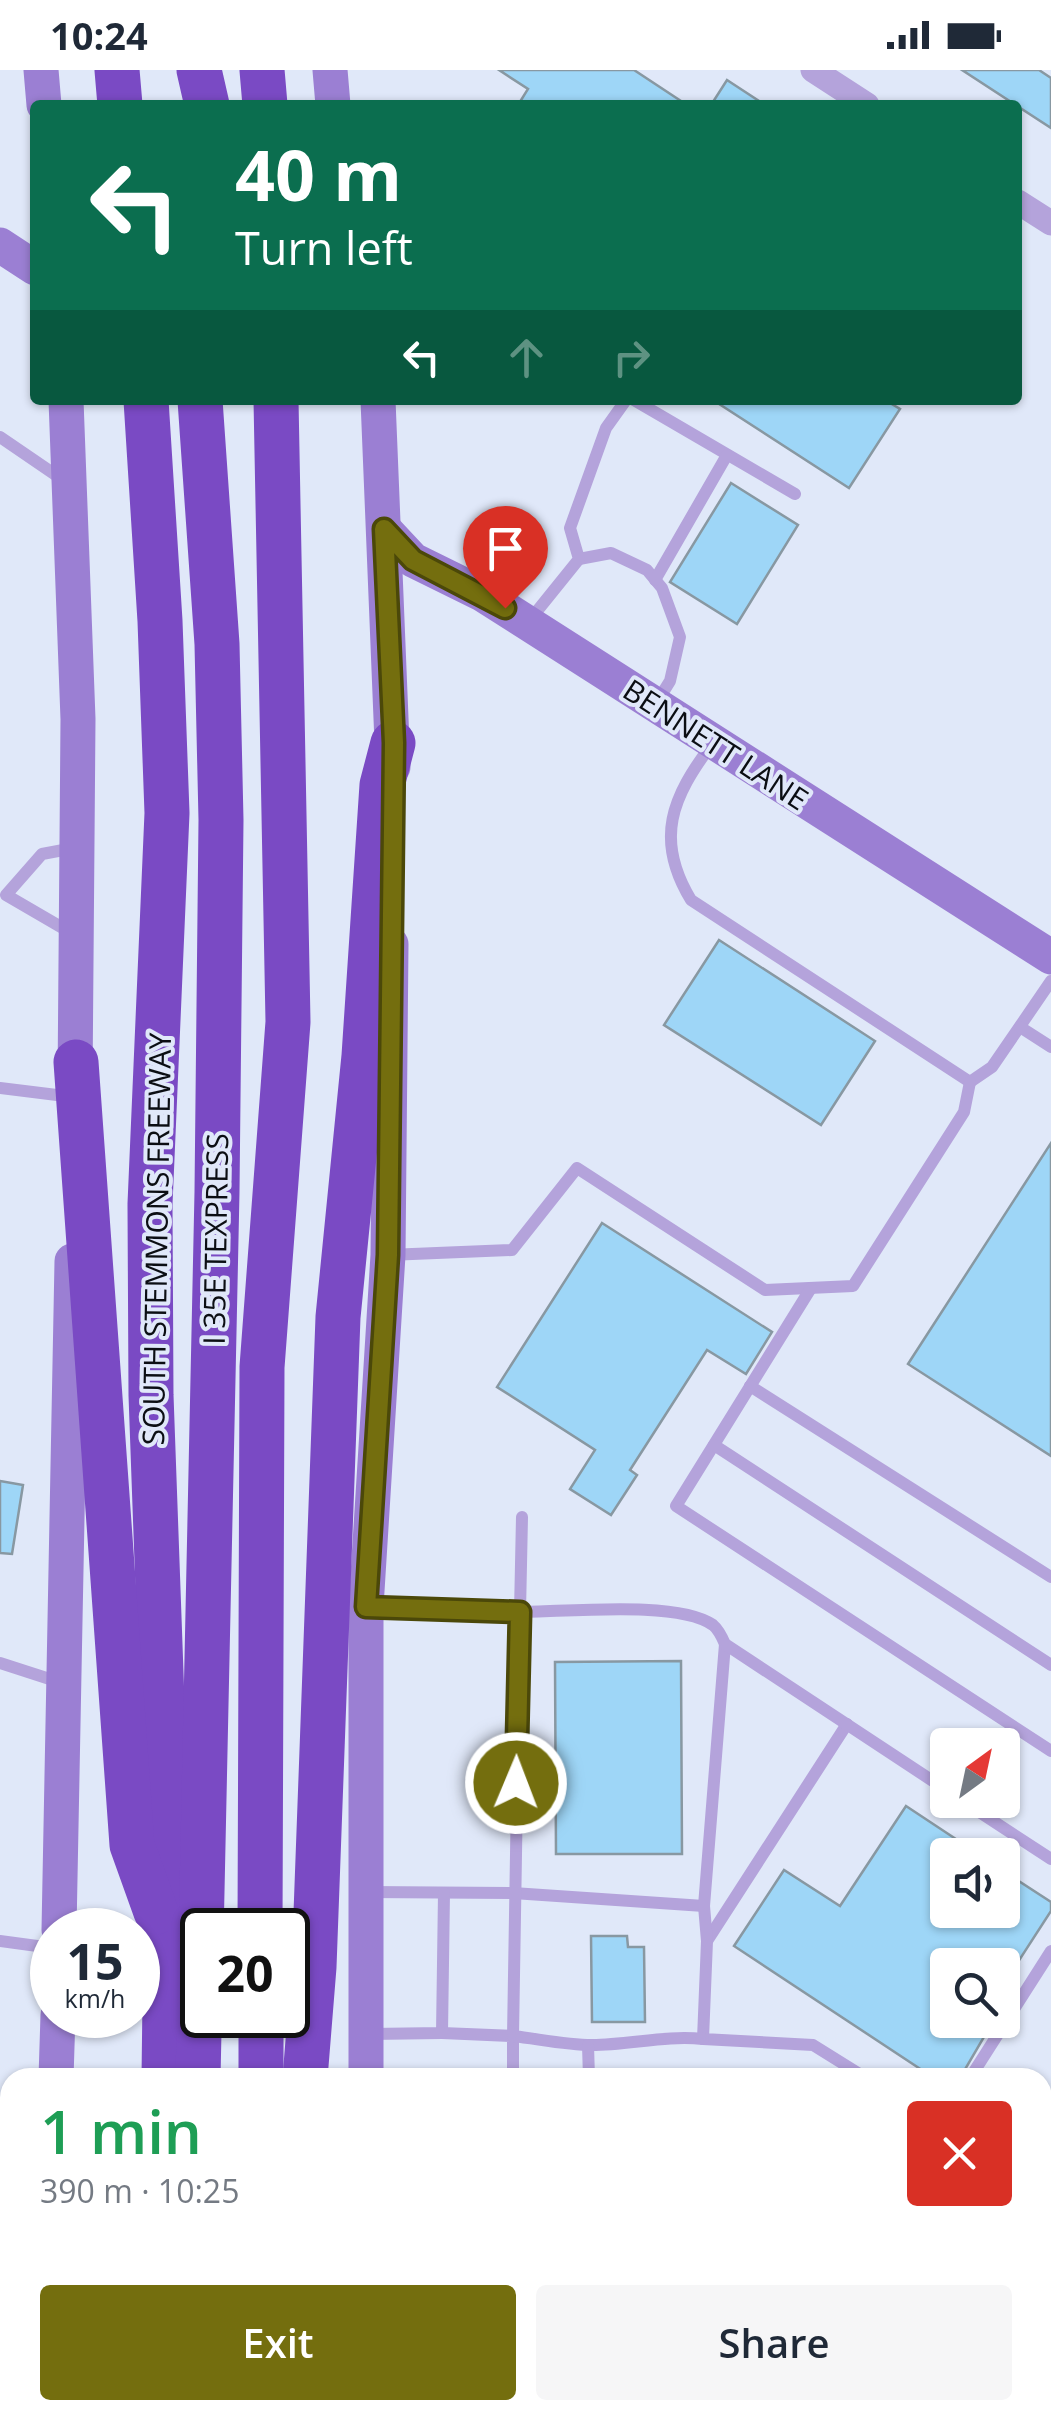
<!DOCTYPE html>
<html lang="en">
<head>
<meta charset="utf-8">
<style>
  :root { --surface:#fff; --page:#f6f6f7; --text:#1f2937; --muted:#747a83; --accent:#746e0e }
  body { margin:0; font-family:"Open Sans",sans-serif; background:var(--page); color:var(--text); height:100vh; display:flex; flex-direction:column; font-size:38px; white-space:nowrap }
  * { box-sizing:border-box; margin:0 }
  p { font-size:32px; color:var(--muted) }
  .icon { flex:none; width:55px; height:55px; fill:none; stroke:currentColor; stroke-width:2; stroke-linecap:round; stroke-linejoin:round }
  .map { position:relative; flex:1; overflow:hidden }
  .details { position:absolute; left:0px; top:1998px; width:1052px; height:352px; display:flex; flex-direction:column; background:var(--surface); border-radius:30px 30px 0 0; box-shadow:0 2px 8px #0004 }
  .details>* { flex:none }
  .hud { position:absolute; left:30px; top:30px; width:992px; height:305px; border-radius:10px; box-shadow:0 2px 8px #0004; background:#0b6e4f; color:#fff; overflow:hidden }
  .needle { width:65px; rotate:33deg }
  .buttons { position:absolute; left:930px; top:1658px; display:grid; gap:20px }
  .buttons a { display:grid; place-items:center; width:90px; height:90px; border-radius:10px; background:var(--surface); box-shadow:0 2px 8px #0004; font-size:50px }
  .speed { position:absolute; left:30px; top:1838px; display:flex; gap:20px; font-size:50px; font-weight:700; text-align:center }
  .speed>* { display:grid; place-content:center; width:130px; height:130px; border-radius:50%; background:var(--surface); box-shadow:0 2px 8px #0004; line-height:1 }
  .speed small { font-size:25px; font-weight:400 }
  .speed .limit { border:5px solid #111; border-radius:15px; background:#fff; color:#111 }
  .pin { position:absolute; display:grid; place-items:center; width:85px; height:85px; color:#fff; margin:-102px -42px; border-radius:50% 50% 50% 0; rotate:-45deg; box-shadow:0 0 10px #0007 }
  .pin .icon { rotate:45deg }
  .me { position:absolute; width:110px; margin:-55px; rotate:1deg; stroke-linejoin:round; filter:drop-shadow(0 0 8px #0008) }
  .turn { display:flex; align-items:center; gap:35px; height:210px; padding:0 40px; font-size:45px }
  .turn .icon { width:130px; height:130px; stroke-width:2.5 }
  .turn b { display:block; font-size:70px; line-height:85px }
  .lanes { display:flex; align-items:center; height:95px; padding:0 40px; background:#0003; justify-content:center; gap:50px; direction:ltr }
  .lanes .off { opacity:.35 }
  .round { display:grid; place-items:center; flex:none; width:105px; height:105px; border-radius:10px; background:var(--page) }
  .head { display:flex; align-items:center; justify-content:space-between; height:170px; padding:0 40px }
  h1 { font-size:60px; font-weight:600; line-height:75px; color:#1e9e55 }
  .action { display:flex; gap:20px; margin-top:auto; padding:20px 40px }
  .action a { flex:1; height:115px; border-radius:10px; background:var(--accent); color:#fff; font-size:40px; font-weight:600; line-height:115px; text-align:center }
  .action a+a { background:var(--page); color:var(--text) }
  .status { display:flex; justify-content:space-between; align-items:center; height:70px; padding:0 50px; background:var(--surface); direction:ltr }
  .status svg { height:28px; fill:currentColor }
  .map>svg:first-child { display:block }
</style>
</head>
<body>
<div class="status"><b>10:24</b><svg viewBox="0 0 49 12"><path d="M0 12V9h3v3zM5 12V6h3v6zM10 12V3h3v9zM15 12V0h3v12zM26 1h20v11H26zM47 4h2v5h-2z"/></svg></div>
<div class="map">
<svg width="1051" height="2348" viewBox="0 0 1051 2348">
  <rect width="100%" height="100%" fill="#e0e8f9"/>
  <g fill="#9ed6f7" stroke="#8898a2" stroke-width="2.5">
    <path d="M499,0h135l53,35h-169l10,-16z"/>
    <path d="M962,0h77l12,8v50z"/>
    <path d="M727,10l38,25h-54z"/>
    <path d="M713,330h172l15,9 -51,79z"/>
    <path d="M731,413l67,42 -61,99 -67,-42z"/>
    <path d="M719,870l156,101 -54,84 -157,-100z"/>
    <path d="M1051,1073v313l-143,-92z"/>
    <path d="M602,1153l170,109 -26,42 -39,-24 -77,120 7,5 -26,40 -41,-26 25,-39 -98,-63z"/>
    <path d="M0,1411l23,4 -11,69 -12,-1z"/>
    <path d="M681,1591l1,193h-126l-1,-192z"/>
    <path d="M906,1736l74,49h-32v55h54v-40l49,32v9l-35,54h-68v55h25l15,10 -28,48h-26l-200,-132 50,-76 56,36z"/>
    <path d="M591,1866h36l1,11h16l1,75h-53z"/>
  </g>
  <g fill="none" stroke-linecap="round" stroke-linejoin="round">
    <g stroke="#b4a3db" stroke-width="12">
      <path d="M634,330l161,94"/>
      <path d="M0,367l63,43"/>
      <path d="M579,489l32,-6 36,17 15,18 18,49 -10,44 -13,21"/>
      <path d="M655,510l72,-125"/>
      <path d="M529,551l50,-62 -9,-31 36,-100 20,-28"/>
      <path d="M712,674c-40,53 -58,95 -21,156l279,182 22,-15 59,-86"/>
      <path d="M73,864l-67,-39 36,-41 32,-6"/>
      <path d="M1020,957l31,20"/>
      <path d="M0,1018l73,9"/>
      <path d="M388,1185l124,-5 65,-82 188,122 88,-4 111,-174 6,-30"/>
      <path d="M811,1218l-135,218 375,245"/>
      <path d="M750,1316l301,191"/>
      <path d="M714,1375l337,220"/>
      <path d="M367,1537l153,5 2,-95"/>
      <path d="M0,1593l62,20"/>
      <path d="M847,1654l-140,217 -4,98 110,6 53,33"/>
      <path d="M961,1730l90,59"/>
      <path d="M367,1822l146,1 191,13"/>
      <path d="M0,1871l52,7"/>
      <path d="M707,1871l-3,-35 21,-262"/>
      <path d="M442,1963l71,3v42"/>
      <path d="M370,1964l72,-1 2,-140"/>
      <path d="M703,1969c-37,-4 -74,6 -111,6 -26,0 -53,-6 -79,-9l7,-424c45,0 158,-12 193,13 6,5 9,12 12,19l223,147"/>
      <path d="M588,1975l1,33"/>
      <path d="M970,2008l81,-127"/>
      <path d="M1042,2136l9,7"/>
      <path d="M0,2165l10,5"/>
      <path d="M517,2340v8"/>
      <path d="M564,2340v8"/>
    </g>
    <g stroke="#b4a3db" stroke-width="25">
      <path d="M813,0l54,35"/>
      <path d="M1018,132l33,21"/>
    </g>
    <g stroke="#9b7fd3" stroke-width="35">
      <path d="M41,0l3,35"/>
      <path d="M330,0l3,35"/>
      <path d="M0,175l35,23"/>
      <path d="M66,330l12,319 -3,365"/>
      <path d="M378,330l15,367"/>
      <path d="M384,459l29,31 69,34 569,363"/>
      <path d="M59,1860l13,-669"/>
      <path d="M56,2008l2,-63"/>
      <path d="M366,2008v-471l22,-352 3,-311"/>
      <path d="M69,2340l1,8"/>
      <path d="M366,2348v-8"/>
    </g>
    <g stroke="#7a4ac4" stroke-width="45">
      <path d="M117,0l3,35"/>
      <path d="M199,0l8,35"/>
      <path d="M262,0l3,35"/>
      <path d="M146,330l14,221 7,192 -17,391 1,191 16,444 -3,239"/>
      <path d="M76,992l56,783 24,67"/>
      <path d="M260,1860l2,-563 26,-345 -12,-622"/>
      <path d="M261,1945v63"/>
      <path d="M198,2008l19,-886 4,-372 -4,-176 -17,-244"/>
      <path d="M305,2008l9,-111 24,-650 26,-261 18,-271 11,-42"/>
      <path d="M160,2348v-8"/>
      <path d="M193,2348v-8"/>
      <path d="M279,2348v-8"/>
    </g>
  </g>
  <g fill="none" stroke-linecap="round" stroke-linejoin="round">
    <g stroke="#4b4809" stroke-width="25">
      <path id="route" d="M505,538l-92,-48 -29,-31 10,214 -6,512 -22,352 154,5 -4,171"/>
    </g>
    <use href="#route" stroke="#746e0e" stroke-width="18"/>
  </g>
  <g text-anchor="middle" dominant-baseline="central" stroke-width="8" stroke-linejoin="round" paint-order="stroke">
    <g font-size="30" fill="#0b0e13" stroke="#e0e8f9">
      <text transform="translate(716 674) rotate(33)">BENNETT LANE</text>
      <text transform="translate(156 1169) rotate(-89)">SOUTH STEMMONS FREEWAY</text>
      <text transform="translate(215 1169) rotate(-89)">I 35E TEXPRESS</text>
    </g>
  </g>
</svg>
<div class="buttons">
<a><svg class="needle" viewBox="-14 -14 28 28"><path d="M0-13l5 13h-10z" fill="#e53935"/><path d="M0 13l5-13h-10z" fill="#747a83"/></svg></a>
<a><svg class="icon" aria-label="sound" viewBox="0 0 24 24"><path d="M4 9h4l5-4v14l-5-4H4zM17 9q2 3 0 6"/></svg></a>
<a><svg class="icon" aria-label="search" viewBox="0 0 24 24"><circle cx="10" cy="10" r="6"/><path d="M15 15l6 6"/></svg></a>
</div>
<div class="speed"><div>15<small>km/h</small></div><div class="limit">20</div></div>
<div class="pin" style="left:505px;top:538px;background:#d93025"><svg class="icon" aria-label="arrive" viewBox="0 0 24 24"><path d="M6 21V4h12l-3 4 3 4H6"/></svg></div>
<svg class="me" style="left:516px;top:1713px" viewBox="-20 -20 40 40"><circle r="17" fill="#746e0e" stroke="#fff" stroke-width="3"/><path d="M0-11L8 9 0 5-8 9z" fill="#fff"/></svg>
<div class="hud">
<div class="turn"><svg class="icon" aria-label="left" viewBox="0 0 24 24"><path d="M17 20v-9H6M10 6l-5 5 5 5"/></svg><div><b>40 m</b>Turn left</div></div>
<div class="lanes"><svg class="icon" aria-label="left" viewBox="0 0 24 24"><path d="M17 20v-9H6M10 6l-5 5 5 5"/></svg><svg class="icon off" aria-label="ahead" viewBox="0 0 24 24"><path d="M12 20V5M6 11l6-6 6 6"/></svg><svg class="icon off" aria-label="right" viewBox="0 0 24 24"><path d="M7 20v-9h11M14 6l5 5-5 5"/></svg></div>
</div>
<section class="details">
<div class="head"><div><h1>1 min</h1><p>390 m · 10:25</p></div><a class="round" style="background:#d93025;color:#fff"><svg class="icon" aria-label="close" viewBox="0 0 24 24"><path d="M6 6l12 12M18 6L6 18"/></svg></a></div>
<div class="action"><a>Exit</a><a>Share</a></div>
</section>
</div>
</body>
</html>
